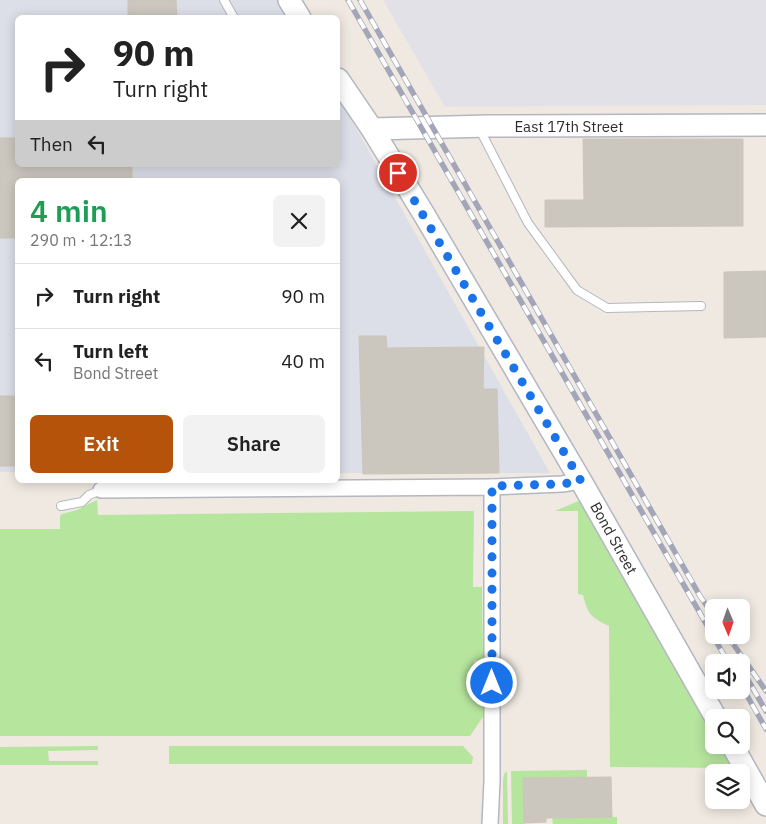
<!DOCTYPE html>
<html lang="en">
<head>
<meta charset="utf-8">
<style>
  :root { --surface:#fff; --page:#f2f2f2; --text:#222; --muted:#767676; --line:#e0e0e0; --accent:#b45309 }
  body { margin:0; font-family:"IBM Plex Sans",sans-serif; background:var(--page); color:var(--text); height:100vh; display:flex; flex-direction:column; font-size:19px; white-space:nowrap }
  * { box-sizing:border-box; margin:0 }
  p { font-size:16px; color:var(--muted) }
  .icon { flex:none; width:28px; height:28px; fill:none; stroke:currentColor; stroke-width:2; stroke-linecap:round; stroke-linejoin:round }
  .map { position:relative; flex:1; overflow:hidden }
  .side { position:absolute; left:15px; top:178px; width:325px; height:305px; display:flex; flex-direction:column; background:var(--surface); border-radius:8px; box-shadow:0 2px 12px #0003 }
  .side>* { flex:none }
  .banner { position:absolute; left:15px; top:15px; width:325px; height:152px; border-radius:8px; box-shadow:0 2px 12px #0003; background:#fff; color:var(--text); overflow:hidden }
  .needle { width:32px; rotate:178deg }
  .buttons { position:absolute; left:705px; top:599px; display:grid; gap:10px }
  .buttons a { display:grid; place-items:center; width:45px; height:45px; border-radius:8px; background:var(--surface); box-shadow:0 2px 12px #0003; font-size:25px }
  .pin { position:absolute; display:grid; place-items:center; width:42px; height:42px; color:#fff; margin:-21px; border:2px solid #fff; border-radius:50%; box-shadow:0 1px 5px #0007 }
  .me { position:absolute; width:55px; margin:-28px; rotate:0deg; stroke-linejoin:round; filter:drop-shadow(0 0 4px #0008) }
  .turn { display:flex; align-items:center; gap:18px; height:105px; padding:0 15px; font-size:22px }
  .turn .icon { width:65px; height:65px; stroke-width:2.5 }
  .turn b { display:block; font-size:35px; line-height:42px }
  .then { display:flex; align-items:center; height:48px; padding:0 15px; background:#0003; gap:10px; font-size:19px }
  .round { display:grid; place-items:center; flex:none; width:52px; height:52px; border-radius:8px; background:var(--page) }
  .headline { display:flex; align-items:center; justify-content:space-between; height:85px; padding:0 15px }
  h1 { font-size:30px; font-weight:600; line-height:38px; color:#1e9e55 }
  .primary-button { display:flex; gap:10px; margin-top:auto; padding:10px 15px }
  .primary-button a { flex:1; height:58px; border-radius:8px; background:var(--accent); color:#fff; font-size:20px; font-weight:600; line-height:58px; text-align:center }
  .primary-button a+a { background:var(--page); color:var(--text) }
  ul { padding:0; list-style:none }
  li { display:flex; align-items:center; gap:15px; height:65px; padding:0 15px; border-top:1px solid var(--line) }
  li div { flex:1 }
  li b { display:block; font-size:19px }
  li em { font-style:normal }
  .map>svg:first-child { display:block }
</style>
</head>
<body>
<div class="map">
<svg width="766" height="824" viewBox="0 0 766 824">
  <rect width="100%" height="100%" fill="#efe9e1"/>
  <path fill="#e3e1e8" d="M383,0h383v105l-321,2z"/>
  <path fill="#dcdee8" d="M0,0h280l11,17 -273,1v147h320v-69l212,377h-212v-293h-320l-1,292h-17z"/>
  <g fill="#b6e59e">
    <path d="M97,500l1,15 376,-4 -1,76h9l1,73 -9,1 4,39h5v17l-13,19h-470v-207h60v-13l2,-2 15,-4z"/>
    <path d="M581,500l133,231v14h8l13,23 -125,-1 -1,-141c-18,-9 -21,-11 -26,-31l-5,-1v-83h-23z"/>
    <path d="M98,746v4l-50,1 1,10h49v4h-98v-18z"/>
    <path d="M169,746h294l10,11 -1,7h-303z"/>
    <path d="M587,770v8h-64l1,46h-12l-1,-53z"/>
    <path d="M507,771l1,53h-5v-43l1,-7z"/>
    <path d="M617,817v7h-64l-1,-6z"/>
  </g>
  <g fill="#cbc7bf" stroke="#cbc5ba">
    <path d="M128,0h48l1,18h-49z"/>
    <path d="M0,138h18v27h114v15h-114v58h-18z"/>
    <path d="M583,139h160v87l-198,1v-27h39z"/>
    <path d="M766,271v66l-42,1v-66z"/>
    <path d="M359,336h27l1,12 97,-1 -1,42h14l2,84 -136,1z"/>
    <rect x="0" y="396" width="18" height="70"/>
    <path d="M611,777l1,40 -66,1v4l-22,1 -1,-45z"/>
  </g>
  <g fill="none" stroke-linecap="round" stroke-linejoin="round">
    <g stroke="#b4b7c1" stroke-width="10">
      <g id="lane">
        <path d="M224,0l10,18"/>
        <path d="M479,128l49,95 49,67 30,18 94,-2"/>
        <path d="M61,506l21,-4 7,-7 12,-5"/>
      </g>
    </g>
    <g stroke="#b4b7c1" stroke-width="18">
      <g id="street">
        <path d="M492,487l70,-3 19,-3"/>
        <path d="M101,490l391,-3v294l-2,43"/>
      </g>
    </g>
    <g stroke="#b4b7c1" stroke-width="24">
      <g id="secondary">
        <path d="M289,0l11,18"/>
        <path d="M338,79l34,50 53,87 156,265 135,237"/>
        <path d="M372,129l117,-3 277,-1"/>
        <path d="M732,745l34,60"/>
      </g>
    </g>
    <use href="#lane" stroke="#fff" stroke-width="8"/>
    <use href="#street" stroke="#fff" stroke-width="15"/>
    <use href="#secondary" stroke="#fff" stroke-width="21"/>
    <g stroke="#a3a6b8" stroke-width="5.5">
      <g id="rail">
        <path d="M348,0l380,662"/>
        <path d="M360,0l340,596 14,20"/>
        <path d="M727,635l39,56"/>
        <path d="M741,668l25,43"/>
        <path d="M741,685l25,44"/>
      </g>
    </g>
    <use href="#rail" stroke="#fff" stroke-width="4" stroke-dasharray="11" stroke-linecap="butt"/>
  </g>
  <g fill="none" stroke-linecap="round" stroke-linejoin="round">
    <path stroke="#1a73e8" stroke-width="9" stroke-dasharray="0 16.2" d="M398,173l183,308 -19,3 -70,2v197"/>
  </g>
  <g text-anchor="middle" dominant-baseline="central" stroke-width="4" stroke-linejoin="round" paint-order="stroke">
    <g font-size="15" fill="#2e2e2e" stroke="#fff">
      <text x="569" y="126">East 17th Street</text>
      <text transform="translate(614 538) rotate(61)">Bond Street</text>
    </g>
  </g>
</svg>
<div class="buttons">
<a><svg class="needle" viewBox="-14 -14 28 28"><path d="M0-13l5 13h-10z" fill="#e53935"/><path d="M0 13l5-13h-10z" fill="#767676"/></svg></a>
<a><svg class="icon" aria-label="sound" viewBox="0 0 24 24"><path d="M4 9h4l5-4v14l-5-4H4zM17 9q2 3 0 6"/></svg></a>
<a><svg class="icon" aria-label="search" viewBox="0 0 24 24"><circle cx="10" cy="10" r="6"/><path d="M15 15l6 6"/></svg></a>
<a><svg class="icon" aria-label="layers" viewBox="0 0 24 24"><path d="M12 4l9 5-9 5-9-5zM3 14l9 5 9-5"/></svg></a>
</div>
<div class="pin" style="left:398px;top:173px;background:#d93025"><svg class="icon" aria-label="arrive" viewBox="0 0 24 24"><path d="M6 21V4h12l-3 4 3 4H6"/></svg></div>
<svg class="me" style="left:492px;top:683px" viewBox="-20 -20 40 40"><circle r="17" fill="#1a73e8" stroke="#fff" stroke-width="3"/><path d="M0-11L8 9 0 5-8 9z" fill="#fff"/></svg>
<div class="banner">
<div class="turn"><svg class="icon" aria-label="right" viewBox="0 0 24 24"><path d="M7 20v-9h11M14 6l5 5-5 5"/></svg><div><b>90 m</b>Turn right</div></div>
<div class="then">Then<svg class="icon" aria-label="left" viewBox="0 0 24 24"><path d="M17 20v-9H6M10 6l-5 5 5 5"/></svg></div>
</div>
<section class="side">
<div class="headline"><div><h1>4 min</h1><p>290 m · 12:13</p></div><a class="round"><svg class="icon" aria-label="close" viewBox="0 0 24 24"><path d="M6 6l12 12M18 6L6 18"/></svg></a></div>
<ul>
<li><svg class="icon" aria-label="right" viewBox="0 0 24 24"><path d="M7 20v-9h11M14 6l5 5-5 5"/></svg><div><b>Turn right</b></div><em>90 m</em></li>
<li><svg class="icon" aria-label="left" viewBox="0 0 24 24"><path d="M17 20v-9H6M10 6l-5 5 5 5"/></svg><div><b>Turn left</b><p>Bond Street</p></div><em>40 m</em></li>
</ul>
<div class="primary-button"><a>Exit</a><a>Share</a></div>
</section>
</div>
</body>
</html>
